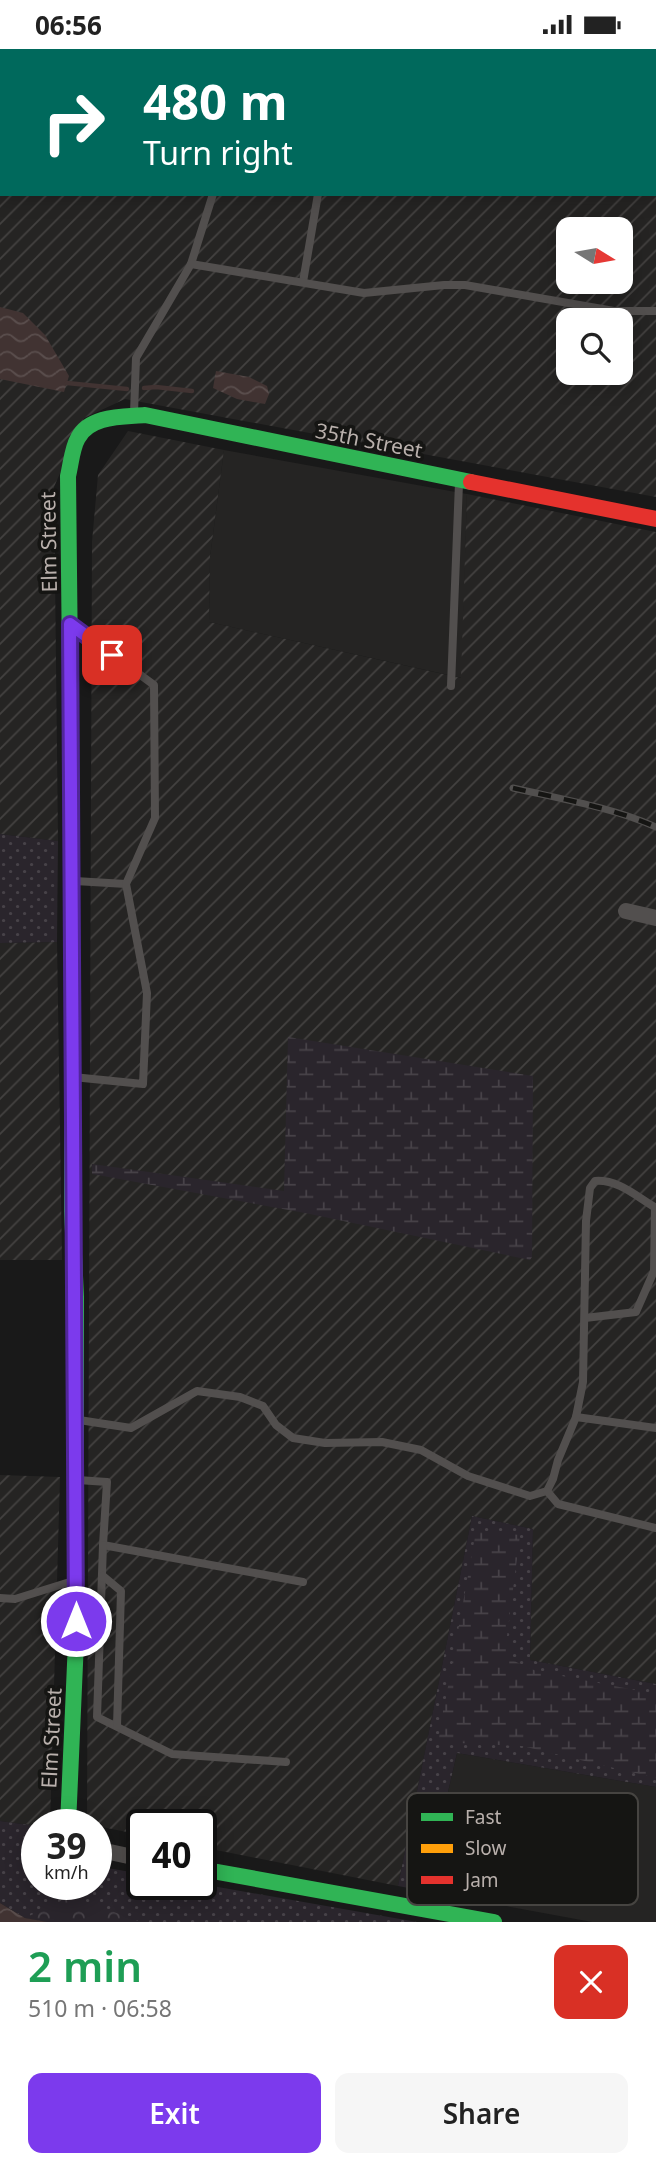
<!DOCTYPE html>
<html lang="en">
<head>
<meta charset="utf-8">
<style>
  :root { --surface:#fff; --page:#f6f6f6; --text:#222; --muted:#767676; --accent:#7c3aed }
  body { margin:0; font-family:"Noto Sans",sans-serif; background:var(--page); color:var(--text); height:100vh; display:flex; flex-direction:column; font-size:26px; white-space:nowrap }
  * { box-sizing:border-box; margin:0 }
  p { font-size:23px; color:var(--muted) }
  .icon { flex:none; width:38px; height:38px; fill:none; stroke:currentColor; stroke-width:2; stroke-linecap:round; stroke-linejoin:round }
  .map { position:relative; height:1873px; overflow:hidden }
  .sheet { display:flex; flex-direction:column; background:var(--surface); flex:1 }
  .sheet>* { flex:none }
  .guide { position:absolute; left:0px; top:0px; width:656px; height:147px; box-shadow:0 4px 18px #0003; background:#00695c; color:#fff; overflow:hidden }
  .needle { width:46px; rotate:101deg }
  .buttons { position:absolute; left:556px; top:168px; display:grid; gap:14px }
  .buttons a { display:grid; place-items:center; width:77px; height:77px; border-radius:14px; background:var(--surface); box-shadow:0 4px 18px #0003; font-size:35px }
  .speed { position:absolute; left:21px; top:1760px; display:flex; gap:14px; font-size:35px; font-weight:700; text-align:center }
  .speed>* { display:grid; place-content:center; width:91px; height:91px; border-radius:50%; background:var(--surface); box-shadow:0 4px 18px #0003; line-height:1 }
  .speed small { font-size:18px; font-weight:400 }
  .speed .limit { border:4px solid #111; border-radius:10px; background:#fff; color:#111 }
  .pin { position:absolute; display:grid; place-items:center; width:60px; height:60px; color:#fff; margin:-30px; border-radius:14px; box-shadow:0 4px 10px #0006 }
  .me { position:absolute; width:77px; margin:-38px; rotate:0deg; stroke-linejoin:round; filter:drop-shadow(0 0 5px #0008) }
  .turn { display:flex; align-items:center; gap:24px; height:147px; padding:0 28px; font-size:32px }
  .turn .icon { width:91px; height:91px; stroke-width:2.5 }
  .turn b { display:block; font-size:49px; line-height:60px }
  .round { display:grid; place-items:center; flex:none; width:74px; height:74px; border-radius:14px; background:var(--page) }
  .summary { display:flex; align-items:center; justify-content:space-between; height:119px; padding:0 28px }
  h1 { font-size:42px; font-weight:600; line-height:52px; color:#1e9e55 }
  .cta { display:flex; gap:14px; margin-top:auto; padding:14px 28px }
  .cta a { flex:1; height:80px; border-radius:14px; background:var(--accent); color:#fff; font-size:28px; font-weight:600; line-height:80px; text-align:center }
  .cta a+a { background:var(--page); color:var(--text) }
  .status { display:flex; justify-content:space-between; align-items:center; height:49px; padding:0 35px; background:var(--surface); direction:ltr }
  .status svg { height:19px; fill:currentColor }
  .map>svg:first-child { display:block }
</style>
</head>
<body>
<div class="status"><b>06:56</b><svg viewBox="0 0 49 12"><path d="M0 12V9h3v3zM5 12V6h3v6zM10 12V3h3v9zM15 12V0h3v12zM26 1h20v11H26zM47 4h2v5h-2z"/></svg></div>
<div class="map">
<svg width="656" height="1873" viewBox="0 0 656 1873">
  <defs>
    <pattern id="industrial-furrows" width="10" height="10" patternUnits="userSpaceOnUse" patternTransform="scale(1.75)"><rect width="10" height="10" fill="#252423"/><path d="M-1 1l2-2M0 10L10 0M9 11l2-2" fill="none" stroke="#434140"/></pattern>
    <pattern id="grass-dots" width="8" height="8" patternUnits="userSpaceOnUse" patternTransform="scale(1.75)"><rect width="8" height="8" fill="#2a252c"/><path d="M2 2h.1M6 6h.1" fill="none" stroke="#474248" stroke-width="1.8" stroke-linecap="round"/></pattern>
    <pattern id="forest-crowns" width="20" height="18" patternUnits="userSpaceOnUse" patternTransform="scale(1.75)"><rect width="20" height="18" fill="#2a252c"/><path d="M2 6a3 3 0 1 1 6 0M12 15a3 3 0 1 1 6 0" fill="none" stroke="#474248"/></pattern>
    <pattern id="wetland-marsh" width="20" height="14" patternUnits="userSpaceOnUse" patternTransform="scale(1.75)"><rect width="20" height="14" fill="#2a252c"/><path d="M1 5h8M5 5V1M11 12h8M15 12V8" fill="none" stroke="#474248"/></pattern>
    <pattern id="water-waves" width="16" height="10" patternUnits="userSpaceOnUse" patternTransform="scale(1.75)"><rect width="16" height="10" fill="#413332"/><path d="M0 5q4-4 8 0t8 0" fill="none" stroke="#5a4e4d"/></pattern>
  </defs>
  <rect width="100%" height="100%" fill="#191919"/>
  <g fill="#252423">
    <path d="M224,401l243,44 -5,184 -253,-56 1,-65z"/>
    <path d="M457,1704l199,34v135h-64l-167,-31z"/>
  </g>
  <g fill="url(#industrial-furrows)" fill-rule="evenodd">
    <path d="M0,0h656v448l-531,-98 -41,19 -30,69 4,354 -58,-7zM2,2h652v143h-652zM569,180h52v53h-52zM569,271h52v53h-52z"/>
    <path d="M128,382l96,19 -14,107 -1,65 252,56 6,-184 189,38v1152l-126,-24 3,-131 -61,-13 -74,370 -197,-39v-22h-59v10l-55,-11 5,-1282 6,-67z"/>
    <path d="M57,893l5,318h-62v-317z"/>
    <path d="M0,1426l60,2 -10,348 -13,1 -37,-5z"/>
  </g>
  <g fill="url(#grass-dots)">
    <path d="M0,785l58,7 -1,101 -57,1z"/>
    <path d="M472,1467l61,13 -3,131 126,24v103l-199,-34 -32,138 -27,-5z"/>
    <path d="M0,1772l37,5v59h59v-19l46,8v11l59,-1 216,38h-370l-22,-4 -25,-15z"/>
  </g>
  <path fill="url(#forest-crowns)" d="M71,1847l70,26h-94l-22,-4z"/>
  <g fill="url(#wetland-marsh)">
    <path d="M288,988l245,39 -1,181 -2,3 -225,-47 -213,-39v-10l192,27z"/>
    <path d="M476,1482l44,4 -13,101 7,25 22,10 120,23v84l-134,-32 -84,-4z"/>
  </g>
  <g fill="url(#water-waves)">
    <path d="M0,258l23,6 22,22 24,41 -5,16 -64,-13z"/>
    <path d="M216,322l33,6 18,9 2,8 -4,10 -28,-5 -24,-11z"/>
    <path d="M0,1854l25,15 22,4h-47z"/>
  </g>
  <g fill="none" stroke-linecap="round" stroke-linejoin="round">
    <g stroke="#413332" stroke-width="4.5">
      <path d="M67,334l60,6"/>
      <path d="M144,339l12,-1 36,4"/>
    </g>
    <g stroke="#524f4e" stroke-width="8">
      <path d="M365,2l1,-2"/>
      <path d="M191,215l22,-70"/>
      <path d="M303,233l15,-88"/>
      <path d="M134,364l2,-55 55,-94 173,29 80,-8h21l149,26h42"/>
      <path d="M451,637l8,-203"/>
      <path d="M75,832l51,3"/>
      <path d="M73,1028l70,7 4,-91 -21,-109 29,-66 -1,-133 -79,-58"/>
      <path d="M585,1269l51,-6 18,-41 1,-64"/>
      <path d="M576,1368l80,11"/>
      <path d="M79,1371l52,8 66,-37 43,6 23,9 13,19 17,13 32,5 57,-1 39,8 47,26 62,20 17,-5 6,-12 5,-19 18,-43 7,-35 3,-161 4,-33 5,-7c23,-2 42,16 61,27"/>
      <path d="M78,1431l29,2 -4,63 200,37"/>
      <path d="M547,1442l11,13 98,24"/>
      <path d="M103,1496l-6,172 75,37 114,8"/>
      <path d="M103,1527l18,15 -4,135"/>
      <path d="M0,1549l15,1 58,-18"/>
    </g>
    <g stroke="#524f4e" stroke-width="16">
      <path d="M626,862l30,7"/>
      <path d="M96,1800l46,10"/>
    </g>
    <g stroke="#30b455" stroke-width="16">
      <path d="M72,807l-4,-380c3,-12 4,-28 10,-38 12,-23 45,-21 67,-23l326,67"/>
      <path d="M68,1776l8,-184v-344l-4,-86v-101"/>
      <path d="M201,1820l293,53"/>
    </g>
    <path stroke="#ff9f0a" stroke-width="16" d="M72,807v254"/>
    <path stroke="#e5322d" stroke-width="16" d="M471,433l185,37"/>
    <g stroke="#514f4e" stroke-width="7">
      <path id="rail" d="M513,739c48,11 98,19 143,39"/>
    </g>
    <use href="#rail" stroke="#151513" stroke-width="4.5" stroke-dasharray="13" stroke-linecap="butt"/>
  </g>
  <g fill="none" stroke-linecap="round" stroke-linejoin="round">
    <g stroke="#51269a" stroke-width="18">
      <path id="route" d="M76,1572l-6,-997 42,31"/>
    </g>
    <use href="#route" stroke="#7c3aed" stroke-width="12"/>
  </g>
  <g text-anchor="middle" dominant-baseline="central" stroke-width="7" stroke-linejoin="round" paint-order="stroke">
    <g font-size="21" fill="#b9b0ac" stroke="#151513">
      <text transform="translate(369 391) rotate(11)">35th Street</text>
      <text transform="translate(48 493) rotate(-91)">Elm Street</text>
      <text transform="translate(51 1689) rotate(-87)">Elm Street</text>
    </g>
  </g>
  <rect x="407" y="1744" width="231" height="112" rx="10" fill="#151513" stroke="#464441" stroke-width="2"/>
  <rect x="421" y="1764" width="32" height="8" fill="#30b455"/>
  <rect x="421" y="1795" width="32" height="9" fill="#ff9f0a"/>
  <rect x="421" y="1827" width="32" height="8" fill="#e5322d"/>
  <g font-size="19" fill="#b9b0ac">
    <text x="465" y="1775">Fast</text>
    <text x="465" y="1806">Slow</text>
    <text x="465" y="1838">Jam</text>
  </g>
</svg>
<div class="buttons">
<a><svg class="needle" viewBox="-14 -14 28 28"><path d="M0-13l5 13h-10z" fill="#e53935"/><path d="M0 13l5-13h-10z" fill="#767676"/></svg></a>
<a><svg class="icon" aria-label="search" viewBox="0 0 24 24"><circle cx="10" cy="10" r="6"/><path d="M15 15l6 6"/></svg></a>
</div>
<div class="speed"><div>39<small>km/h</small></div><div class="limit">40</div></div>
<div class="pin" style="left:112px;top:606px;background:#d93025"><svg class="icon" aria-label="arrive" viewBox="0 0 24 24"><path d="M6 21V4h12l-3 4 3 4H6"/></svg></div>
<svg class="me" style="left:76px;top:1572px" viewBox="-20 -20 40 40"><circle r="17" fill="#7c3aed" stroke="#fff" stroke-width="3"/><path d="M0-11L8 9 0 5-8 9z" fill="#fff"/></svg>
<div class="guide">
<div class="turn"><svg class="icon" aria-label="right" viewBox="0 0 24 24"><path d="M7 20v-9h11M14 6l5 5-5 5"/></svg><div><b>480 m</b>Turn right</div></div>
</div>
</div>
<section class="sheet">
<div class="summary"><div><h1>2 min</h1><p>510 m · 06:58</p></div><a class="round" style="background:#d93025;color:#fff"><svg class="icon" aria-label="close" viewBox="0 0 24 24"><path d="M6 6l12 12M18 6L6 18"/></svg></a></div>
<div class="cta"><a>Exit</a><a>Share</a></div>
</section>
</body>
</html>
